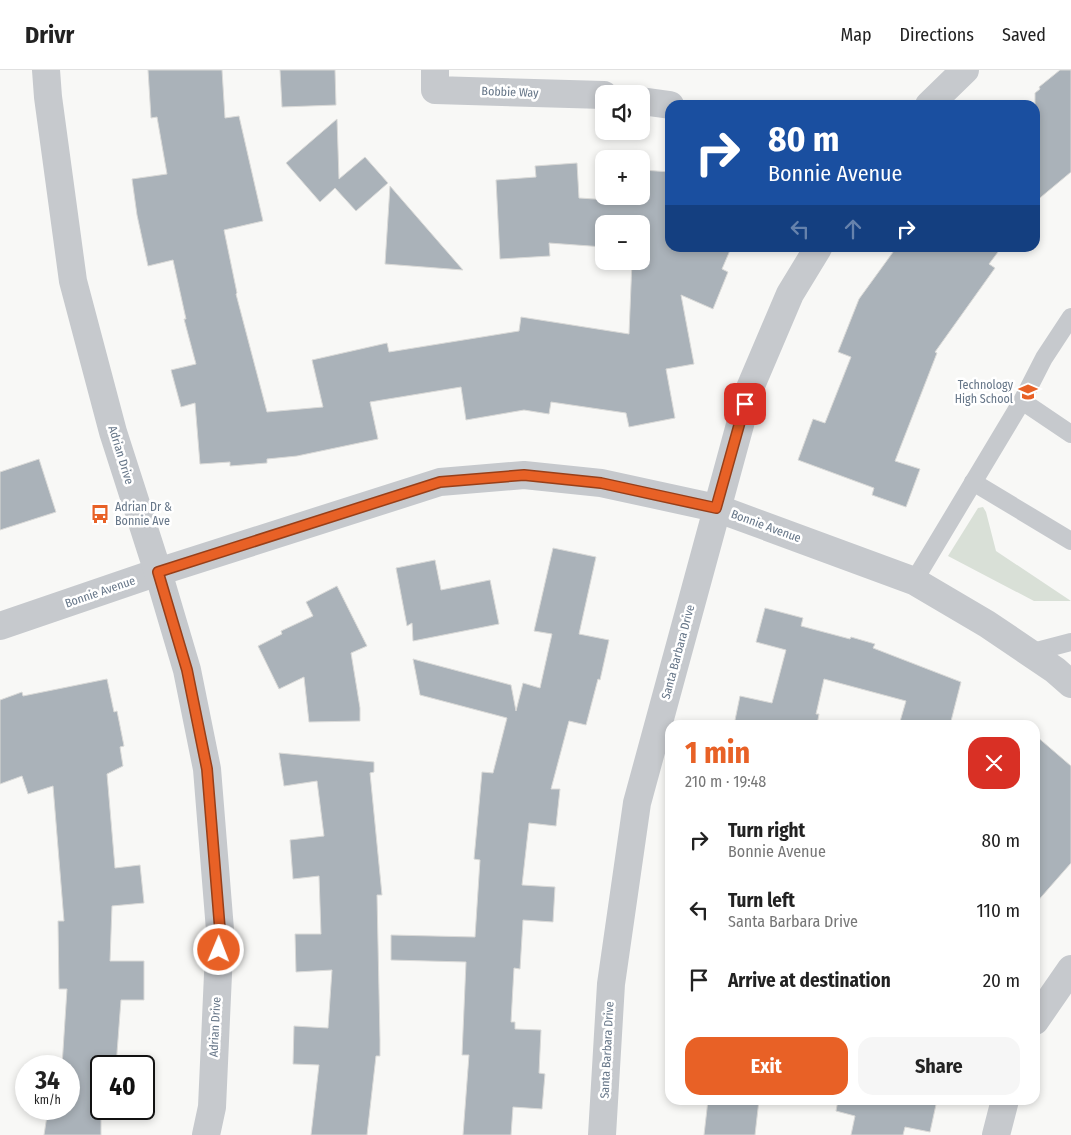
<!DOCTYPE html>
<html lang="en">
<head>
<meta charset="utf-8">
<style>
  :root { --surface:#fff; --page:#f6f6f6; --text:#222; --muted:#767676; --line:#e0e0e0; --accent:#e86126 }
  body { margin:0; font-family:"Fira Sans Condensed",sans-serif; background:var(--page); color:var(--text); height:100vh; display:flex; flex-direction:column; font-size:19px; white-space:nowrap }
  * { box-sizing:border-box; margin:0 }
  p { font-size:16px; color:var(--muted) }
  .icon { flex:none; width:28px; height:28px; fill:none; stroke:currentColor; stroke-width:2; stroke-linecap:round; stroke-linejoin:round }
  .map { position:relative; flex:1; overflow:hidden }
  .sheet { position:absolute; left:665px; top:650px; width:375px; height:385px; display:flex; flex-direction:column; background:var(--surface); border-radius:15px; box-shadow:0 2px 8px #0003 }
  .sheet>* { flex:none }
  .guide { position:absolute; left:665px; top:30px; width:375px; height:152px; border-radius:15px; box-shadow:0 2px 8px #0003; background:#1a4fa0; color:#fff; overflow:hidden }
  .fabs { position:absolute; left:595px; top:15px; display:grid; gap:10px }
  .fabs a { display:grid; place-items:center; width:55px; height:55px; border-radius:10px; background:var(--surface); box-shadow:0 2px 8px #0003; font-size:25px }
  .speed { position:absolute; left:15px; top:985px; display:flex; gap:10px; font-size:25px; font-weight:700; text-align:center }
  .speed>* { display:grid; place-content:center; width:65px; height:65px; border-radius:50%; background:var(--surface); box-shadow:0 2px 8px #0003; line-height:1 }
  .speed small { font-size:12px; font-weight:400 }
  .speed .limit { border:2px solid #111; border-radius:8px; background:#fff; color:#111 }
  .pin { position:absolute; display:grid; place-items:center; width:42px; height:42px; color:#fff; margin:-21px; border-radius:10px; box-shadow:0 2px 8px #0006 }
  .me { position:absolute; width:55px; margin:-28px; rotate:1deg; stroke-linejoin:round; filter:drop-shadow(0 0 4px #0008) }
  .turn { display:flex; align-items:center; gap:18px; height:105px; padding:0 20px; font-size:22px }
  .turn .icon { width:65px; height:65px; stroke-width:2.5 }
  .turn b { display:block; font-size:35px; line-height:42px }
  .lanes { display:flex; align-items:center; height:48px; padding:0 20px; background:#0003; justify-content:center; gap:25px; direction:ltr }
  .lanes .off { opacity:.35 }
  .round { display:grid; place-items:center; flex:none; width:52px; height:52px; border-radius:15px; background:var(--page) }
  .headline { display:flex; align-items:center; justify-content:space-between; height:85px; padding:0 20px }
  h1 { font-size:30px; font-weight:700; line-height:38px; color:var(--accent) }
  .action { display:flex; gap:10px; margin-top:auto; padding:10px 20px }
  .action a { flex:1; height:58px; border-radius:15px; background:var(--accent); color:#fff; font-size:20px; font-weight:700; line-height:58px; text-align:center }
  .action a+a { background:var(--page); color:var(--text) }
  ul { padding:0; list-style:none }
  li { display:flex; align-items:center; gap:15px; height:70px; padding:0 20px }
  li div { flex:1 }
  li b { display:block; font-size:19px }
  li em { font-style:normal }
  header { display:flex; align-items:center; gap:30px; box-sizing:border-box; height:70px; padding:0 25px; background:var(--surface); border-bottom:1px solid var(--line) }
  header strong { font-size:24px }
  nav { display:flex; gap:28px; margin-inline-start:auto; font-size:18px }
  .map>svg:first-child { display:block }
</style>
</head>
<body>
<header>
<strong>Drivr</strong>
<nav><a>Map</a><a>Directions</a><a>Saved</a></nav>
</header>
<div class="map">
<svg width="1071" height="1065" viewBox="0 0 1071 1065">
  <rect width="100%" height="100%" fill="#f8f8f6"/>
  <path fill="#d9e0d7" d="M983,437l3,5 10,39 75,50h-37l-86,-45 30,-48z"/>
  <g fill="#aab2b9" stroke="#dadad8">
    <path d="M148,0h74l3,48 14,-2 24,105 -39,9 13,63 -1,1 31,118 56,-5 -11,-47 75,-17 2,9 130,-21 2,-14 108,17 3,-73h9v-37h-37v23l-55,-4 1,13 -50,3 -4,-79 40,-3 -1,-11 42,-3 2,35 61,4 3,-32 27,2v76h61l-9,21 6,3 -15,37 -32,-14 13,69 -28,5 9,49 -46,9 -3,-14 -75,-11 -2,12 -25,-4 -58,10 -5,-33 -91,15 8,37 -81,17 -30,3v4l-37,3v-4l-30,2 -5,-61 -14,4 -10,-37 25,-6 -12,-45h2l-13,-59 -25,6 -11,-51 -5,-36 35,-5 -10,-57 -6,1z"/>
    <path d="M280,0h55l1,35 -54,2z"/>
    <path d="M1060,0h11v102l-36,30v-109l5,-4 -1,-2z"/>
    <path d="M337,49l2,60 26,-22 23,26 -32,28 -21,-23 -15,14 -34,-39z"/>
    <path d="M390,116l73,84 -78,-6z"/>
    <path d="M896,178h105l-12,16 6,4 -60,84 2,1 -42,108 25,8 -14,38 -34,-12 2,-7 -76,-28 15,-41 12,4 26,-66 -13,-5 21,-53z"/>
    <path d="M39,389l17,53 -56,18v-58z"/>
    <path d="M553,478l43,9 -17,77 30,6 -9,40 -2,-1 -12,46 -17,-4 -18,68h9l-4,37 -27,-3 -7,62 33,2 -2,35 -30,-2 -3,49 -6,-1 -3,54h4v7l26,1 -2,43 6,1 -3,35 -29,-2 -2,28h-48l6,-80h-7l4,-93 -75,-2v-25l84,2 5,-77 -6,-1 8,-87 11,1 14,-55 -87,-23 -7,-36 98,26 5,26 7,-28 17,5 12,-54 -18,-3z"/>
    <path d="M435,490l6,30 49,-10 9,44 -86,17 -1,-18 -5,3 -11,-58z"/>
    <path d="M337,516l30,60 -16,7 9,55v13l-51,1 -5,-45 -25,12 -21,-43 24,-12 -1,-3 32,-15 -7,-14z"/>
    <path d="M765,538l38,10 -2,8 49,13 1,-2 24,7 -2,4 88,34 -11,43h-51l7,-24 -82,-22 -8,35h3l-2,11h-83l6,-29 32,7 14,-53 -30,-8z"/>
    <path d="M107,609l7,33 3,-1 7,35 -4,1 3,19 -16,8 8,94 25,-3 4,38 -32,3 -2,55h34v39h-23l-5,66h-15v69h-57l4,-26h21v-43h-7l5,-77h-8l-1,-68h6l-11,-135 -25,8 -6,-18 -22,8v-84l22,-8 1,4z"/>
    <path d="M1035,665l36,31v97l-36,41z"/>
    <path d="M279,683l95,9v10l-4,1 12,122h-5l3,145v16h-4l-9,79h-56l8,-70 -26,-1 1,-38 34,2 4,-58 -36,2 -1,-38h26l-2,-58 -26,3 -3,-39 34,-4 -7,-55 -33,5z"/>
    <path d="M708,1030h51l-4,35h-51z"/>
    <path d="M838,1030h99l-7,32 -25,-5 -2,8h-52l4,-19 -19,-5z"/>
  </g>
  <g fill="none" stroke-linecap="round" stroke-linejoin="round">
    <g stroke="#c6c9cd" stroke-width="18">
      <path d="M1022,331l49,33"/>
      <path d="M973,412l98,59"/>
      <path d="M914,511l108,-180 22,-43 27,-41"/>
      <path d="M1029,583l42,-11"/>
    </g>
    <g stroke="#c6c9cd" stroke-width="28">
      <path d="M435,0v20l169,5"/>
      <path d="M641,31l29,4"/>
      <path d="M929,35l36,-35"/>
      <path d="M0,556l158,-54 282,-90 84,-7 77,8 115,25 198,73 73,43 68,46 16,14"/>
      <path d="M1035,951l36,-52"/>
      <path d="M602,1065l9,-151 26,-181 113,-415 40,-94 28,-46"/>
      <path d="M996,1065l9,-35"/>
    </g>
    <path stroke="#c6c9cd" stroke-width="28" d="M46,0l2,27 25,184 40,151 45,140 29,98 20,99 13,161 -8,177 -6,28"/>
  </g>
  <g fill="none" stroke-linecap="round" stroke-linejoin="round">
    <g stroke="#973f19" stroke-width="12">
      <path id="route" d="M219,880l1,-20 -13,-161 -20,-99 -29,-98 282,-90 84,-7 77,8 115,25 29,-104"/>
    </g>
    <use href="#route" stroke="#e86126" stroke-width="9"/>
  </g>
  <defs>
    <g id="school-bare" transform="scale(1.5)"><path d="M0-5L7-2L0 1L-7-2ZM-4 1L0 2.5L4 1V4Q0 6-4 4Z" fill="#e86126" stroke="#fff" stroke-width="2.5" paint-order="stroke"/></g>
    <g id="bus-bare" transform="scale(1.5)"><path d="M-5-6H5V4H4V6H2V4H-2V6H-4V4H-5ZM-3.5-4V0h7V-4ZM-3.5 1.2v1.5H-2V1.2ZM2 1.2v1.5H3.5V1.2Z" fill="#e86126" stroke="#fff" stroke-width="2.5" paint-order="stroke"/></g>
  </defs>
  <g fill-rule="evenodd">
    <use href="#school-bare" x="1028" y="322"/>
    <use href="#bus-bare" x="100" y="444"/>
  </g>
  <g text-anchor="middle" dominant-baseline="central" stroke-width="5" stroke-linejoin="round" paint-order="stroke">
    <g font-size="12" fill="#667688" stroke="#fff">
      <text transform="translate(510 22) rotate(2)">Bobbie Way</text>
      <text transform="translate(121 385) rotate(73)">Adrian Drive</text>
      <text transform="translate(766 456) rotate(20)">Bonnie Avenue</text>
      <text transform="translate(100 522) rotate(-19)">Bonnie Avenue</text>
      <text transform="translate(678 582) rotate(-75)">Santa Barbara Drive</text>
      <text transform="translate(215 957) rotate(-87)">Adrian Drive</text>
      <text transform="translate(607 980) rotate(-87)">Santa Barbara Drive</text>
    </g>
    <g font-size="12" fill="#667688" stroke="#fff" text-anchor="end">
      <text x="1013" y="315">Technology<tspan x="1013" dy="14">High School</tspan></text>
      <text x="115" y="437" text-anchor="start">Adrian Dr &amp;<tspan x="115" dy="14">Bonnie Ave</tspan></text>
    </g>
  </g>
</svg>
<div class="fabs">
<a><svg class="icon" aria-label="sound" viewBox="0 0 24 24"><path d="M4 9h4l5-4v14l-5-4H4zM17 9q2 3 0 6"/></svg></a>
<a>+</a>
<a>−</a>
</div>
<div class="speed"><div>34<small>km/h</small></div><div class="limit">40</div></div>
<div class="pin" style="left:745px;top:334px;background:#d93025"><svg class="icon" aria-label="arrive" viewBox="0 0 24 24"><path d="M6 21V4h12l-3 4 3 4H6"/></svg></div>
<svg class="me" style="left:219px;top:880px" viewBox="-20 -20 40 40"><circle r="17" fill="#e86126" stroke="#fff" stroke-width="3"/><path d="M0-11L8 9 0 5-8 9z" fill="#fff"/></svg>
<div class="guide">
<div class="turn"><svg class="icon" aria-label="right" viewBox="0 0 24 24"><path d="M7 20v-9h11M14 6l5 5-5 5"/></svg><div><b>80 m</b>Bonnie Avenue</div></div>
<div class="lanes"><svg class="icon off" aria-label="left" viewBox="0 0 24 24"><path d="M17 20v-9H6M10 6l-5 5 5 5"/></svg><svg class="icon off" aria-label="ahead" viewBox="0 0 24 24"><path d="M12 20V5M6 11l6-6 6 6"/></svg><svg class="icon" aria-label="right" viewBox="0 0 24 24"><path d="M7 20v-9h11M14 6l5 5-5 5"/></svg></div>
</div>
<section class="sheet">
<div class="headline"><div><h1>1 min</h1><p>210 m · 19:48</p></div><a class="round" style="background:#d93025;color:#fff"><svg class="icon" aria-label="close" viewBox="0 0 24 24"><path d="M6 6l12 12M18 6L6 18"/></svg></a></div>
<ul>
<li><svg class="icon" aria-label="right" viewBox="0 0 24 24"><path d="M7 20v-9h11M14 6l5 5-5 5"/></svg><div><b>Turn right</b><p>Bonnie Avenue</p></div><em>80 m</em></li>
<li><svg class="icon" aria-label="left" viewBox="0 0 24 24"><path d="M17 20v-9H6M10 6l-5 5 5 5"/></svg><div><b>Turn left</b><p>Santa Barbara Drive</p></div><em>110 m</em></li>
<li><svg class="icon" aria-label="arrive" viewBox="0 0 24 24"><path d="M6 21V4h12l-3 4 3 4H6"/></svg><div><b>Arrive at destination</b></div><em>20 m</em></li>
</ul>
<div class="action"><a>Exit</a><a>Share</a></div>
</section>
</div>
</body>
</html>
